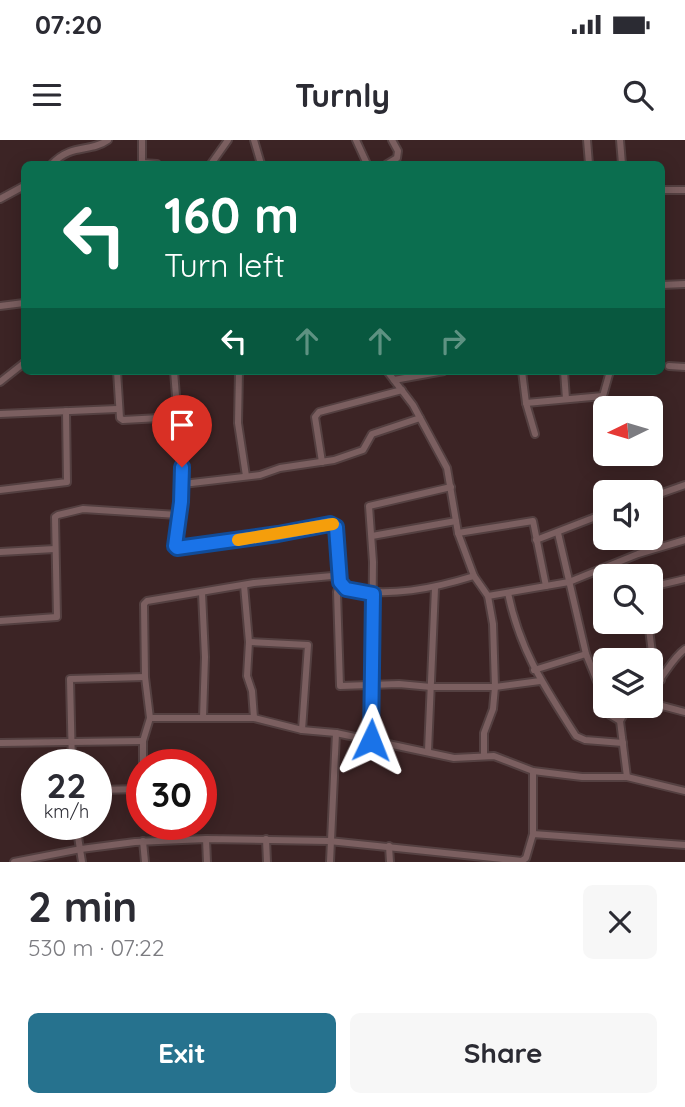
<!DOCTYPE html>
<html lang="en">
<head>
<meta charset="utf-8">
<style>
  :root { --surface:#fff; --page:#f7f7f7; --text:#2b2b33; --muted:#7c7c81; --accent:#26728e }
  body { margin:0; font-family:Quicksand,sans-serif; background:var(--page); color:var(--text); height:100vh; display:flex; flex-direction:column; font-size:26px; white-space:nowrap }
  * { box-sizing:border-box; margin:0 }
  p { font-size:23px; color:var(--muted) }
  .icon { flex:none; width:38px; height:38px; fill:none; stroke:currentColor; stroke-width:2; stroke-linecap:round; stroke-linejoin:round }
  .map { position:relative; height:722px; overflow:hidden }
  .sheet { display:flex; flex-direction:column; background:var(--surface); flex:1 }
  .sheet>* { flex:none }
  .banner { position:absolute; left:21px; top:21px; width:644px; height:214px; border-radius:10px; box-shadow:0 4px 18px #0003; background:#0b6e4f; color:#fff; overflow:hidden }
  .needle { width:46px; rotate:265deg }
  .controls { position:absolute; left:593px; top:256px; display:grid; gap:14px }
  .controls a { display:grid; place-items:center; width:70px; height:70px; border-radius:10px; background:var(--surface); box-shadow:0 4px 18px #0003; font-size:35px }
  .speed { position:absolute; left:21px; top:609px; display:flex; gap:14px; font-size:35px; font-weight:700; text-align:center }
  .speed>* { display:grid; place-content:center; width:91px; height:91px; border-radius:50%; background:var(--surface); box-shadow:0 4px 18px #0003; line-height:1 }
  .speed small { font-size:18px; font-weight:400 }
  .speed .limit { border:10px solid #d22; background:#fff; color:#111 }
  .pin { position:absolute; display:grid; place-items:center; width:60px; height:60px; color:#fff; margin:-72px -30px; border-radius:50% 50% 50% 0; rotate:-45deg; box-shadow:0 0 7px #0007 }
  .pin .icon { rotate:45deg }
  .me { position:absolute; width:77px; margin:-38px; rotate:2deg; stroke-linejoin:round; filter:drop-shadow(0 0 5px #0008) }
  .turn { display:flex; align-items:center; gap:24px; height:147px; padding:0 28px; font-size:32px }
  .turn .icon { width:91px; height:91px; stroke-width:2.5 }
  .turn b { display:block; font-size:49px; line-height:60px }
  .lanes { display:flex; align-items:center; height:66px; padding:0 28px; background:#0003; justify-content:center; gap:35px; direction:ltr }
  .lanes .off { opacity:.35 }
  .round { display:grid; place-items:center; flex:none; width:74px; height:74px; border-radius:10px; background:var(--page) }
  .summary { display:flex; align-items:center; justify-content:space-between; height:119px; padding:0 28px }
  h1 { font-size:42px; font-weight:700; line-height:52px }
  .primary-button { display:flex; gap:14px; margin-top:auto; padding:14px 28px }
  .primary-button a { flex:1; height:80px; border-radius:10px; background:var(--accent); color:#fff; font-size:28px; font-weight:700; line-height:80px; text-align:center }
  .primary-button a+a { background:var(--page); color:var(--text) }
  .status { display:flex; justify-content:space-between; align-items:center; height:49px; padding:0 35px; background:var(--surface); direction:ltr }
  .status svg { height:19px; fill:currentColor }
  header { display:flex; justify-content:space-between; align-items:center; height:91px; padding:0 28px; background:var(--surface); font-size:32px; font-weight:700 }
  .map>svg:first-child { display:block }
</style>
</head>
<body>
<div class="status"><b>07:20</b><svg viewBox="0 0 49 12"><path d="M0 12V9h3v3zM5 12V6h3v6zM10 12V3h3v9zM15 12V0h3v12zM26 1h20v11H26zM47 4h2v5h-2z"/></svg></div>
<header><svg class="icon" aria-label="menu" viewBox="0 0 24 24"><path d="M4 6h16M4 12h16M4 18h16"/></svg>Turnly<svg class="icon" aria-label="search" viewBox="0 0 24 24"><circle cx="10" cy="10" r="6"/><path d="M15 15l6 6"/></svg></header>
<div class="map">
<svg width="685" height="722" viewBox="0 0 685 722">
  <rect width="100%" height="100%" fill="#3c2425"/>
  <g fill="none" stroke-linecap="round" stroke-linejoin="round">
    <g stroke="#544041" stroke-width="10">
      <g id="street">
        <path d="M142,0v24"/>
        <path d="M254,0l7,24"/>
        <path d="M356,0l11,24"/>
        <path d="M587,0l2,24"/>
        <path d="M620,0l2,24"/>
        <path d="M142,23l15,1"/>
        <path d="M52,24c20,-21 38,-11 56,-24"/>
        <path d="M211,24l17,-24"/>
        <path d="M387,24l10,-6 1,-7 -6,-11"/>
        <path d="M662,50h23"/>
        <path d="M0,59l24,-13"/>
        <path d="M662,145l23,-1"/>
        <path d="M0,166l24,-3"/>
        <path d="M669,226l16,1"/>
        <path d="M117,231l3,47 3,2 56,-3"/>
        <path d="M174,231l9,113 -8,64 103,-14 55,-10 3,3 4,55 -3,10 3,94 59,-2 32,3h64l45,-6"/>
        <path d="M239,231l-1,52 8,53"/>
        <path d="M387,231l26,34 34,63 11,65 16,43 14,20 5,28 2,63 -2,22 -9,24v23"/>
        <path d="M522,231l4,32 9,31"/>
        <path d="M564,231l2,28"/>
        <path d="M394,240l50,-9"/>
        <path d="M0,242l24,-19"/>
        <path d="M526,263l77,-7 7,-25"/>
        <path d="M0,274l117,-5"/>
        <path d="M322,322l-7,-45 4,-5 83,-22"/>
        <path d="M183,344l77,-9 20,-7 54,-8 29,-10 9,-16 48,-16"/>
        <path d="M0,350l67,-8 -1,-71"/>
        <path d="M651,357l34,-12"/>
        <path d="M458,393l75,-12 13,65"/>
        <path d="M558,393l28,121 20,49"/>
        <path d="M372,396l84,-15"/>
        <path d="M536,400l70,-27"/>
        <path d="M0,412l55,-3"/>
        <path d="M244,445l5,57 -2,34 5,15 2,27"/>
        <path d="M651,447l34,-8"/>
        <path d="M343,450l4,-1c44,8 85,0 127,-13"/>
        <path d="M202,453l3,64 -2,61"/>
        <path d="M508,453c12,58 36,93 68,143l9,4 38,3"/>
        <path d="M488,456l81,-14 69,-28 47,-14"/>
        <path d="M0,481l57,-4 -2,-100 3,-2 25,-6 95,6"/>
        <path d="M648,481l4,32 9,27"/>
        <path d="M249,502l59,3 -6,85"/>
        <path d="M534,530l52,-16"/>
        <path d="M651,549c13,-11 20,-30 34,-40"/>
        <path d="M651,563l34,9"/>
        <path d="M606,565l4,10 10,6"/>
        <path d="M150,578h104l48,12 34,3 118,25 40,-2 39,15 49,6h45l58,14"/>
        <path d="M371,600l2,-178 -4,-56 82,-19"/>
        <path d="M0,603l143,-2"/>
        <path d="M428,611l7,-163"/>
        <path d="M72,625l-2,-86 75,-2"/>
        <path d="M143,625v-24l7,-23 -5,-41 -1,-73 3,-3 107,-18 78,-7 15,13"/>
        <path d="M627,637l-7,-56 5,-9 8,-7"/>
        <path d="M96,650l46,-1"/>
        <path d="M76,684l6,38"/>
        <path d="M533,694v-63"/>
        <path d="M206,699l1,23"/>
        <path d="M266,699l1,23"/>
        <path d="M143,701l2,21"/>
        <path d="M389,706l1,16"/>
        <path d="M14,722l67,-13 54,-7 71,-3 123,2 193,20 4,-3 7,-24 152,11"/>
        <path d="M330,722l6,-129"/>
      </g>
    </g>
    <use href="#street" stroke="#7b5f60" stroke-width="6"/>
  </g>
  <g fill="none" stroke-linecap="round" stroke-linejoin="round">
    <g stroke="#114b97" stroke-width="18">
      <path id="route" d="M182,327l-1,35 -6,44 2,2 101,-14 52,-10 6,3 4,55 6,7 27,5 -2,146"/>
    </g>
    <use href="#route" stroke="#1a73e8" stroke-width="12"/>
    <path stroke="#f59e0b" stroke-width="12" d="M238,400l95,-16"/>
  </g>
</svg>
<div class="controls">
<a><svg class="needle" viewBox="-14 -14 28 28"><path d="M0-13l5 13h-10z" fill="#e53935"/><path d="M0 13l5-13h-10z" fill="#7c7c81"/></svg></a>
<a><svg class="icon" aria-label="sound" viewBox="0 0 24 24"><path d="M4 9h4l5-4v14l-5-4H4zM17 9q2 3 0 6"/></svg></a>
<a><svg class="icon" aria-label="search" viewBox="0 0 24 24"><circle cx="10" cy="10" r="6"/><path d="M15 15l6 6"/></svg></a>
<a><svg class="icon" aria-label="layers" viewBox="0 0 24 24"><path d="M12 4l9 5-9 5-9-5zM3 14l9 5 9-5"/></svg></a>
</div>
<div class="speed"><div>22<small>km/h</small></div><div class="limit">30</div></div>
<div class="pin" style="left:182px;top:327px;background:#d93025"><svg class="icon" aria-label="arrive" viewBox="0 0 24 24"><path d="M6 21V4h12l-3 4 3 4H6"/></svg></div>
<svg class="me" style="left:371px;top:600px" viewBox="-20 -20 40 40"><path d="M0-17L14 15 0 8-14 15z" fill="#1a73e8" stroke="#fff" stroke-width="4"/></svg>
<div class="banner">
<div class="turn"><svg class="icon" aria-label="left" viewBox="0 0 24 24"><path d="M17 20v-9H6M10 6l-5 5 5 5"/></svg><div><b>160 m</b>Turn left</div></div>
<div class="lanes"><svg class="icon" aria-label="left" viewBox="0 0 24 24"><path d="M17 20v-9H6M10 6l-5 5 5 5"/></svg><svg class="icon off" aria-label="ahead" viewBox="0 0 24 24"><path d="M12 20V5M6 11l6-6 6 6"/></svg><svg class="icon off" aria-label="ahead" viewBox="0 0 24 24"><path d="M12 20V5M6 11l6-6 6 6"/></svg><svg class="icon off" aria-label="right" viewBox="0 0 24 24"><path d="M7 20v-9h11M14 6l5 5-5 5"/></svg></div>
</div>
</div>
<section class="sheet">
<div class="summary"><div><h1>2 min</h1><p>530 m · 07:22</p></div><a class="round"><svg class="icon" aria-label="close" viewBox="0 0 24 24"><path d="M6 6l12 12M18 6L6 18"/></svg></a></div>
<div class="primary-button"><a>Exit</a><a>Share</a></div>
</section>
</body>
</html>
